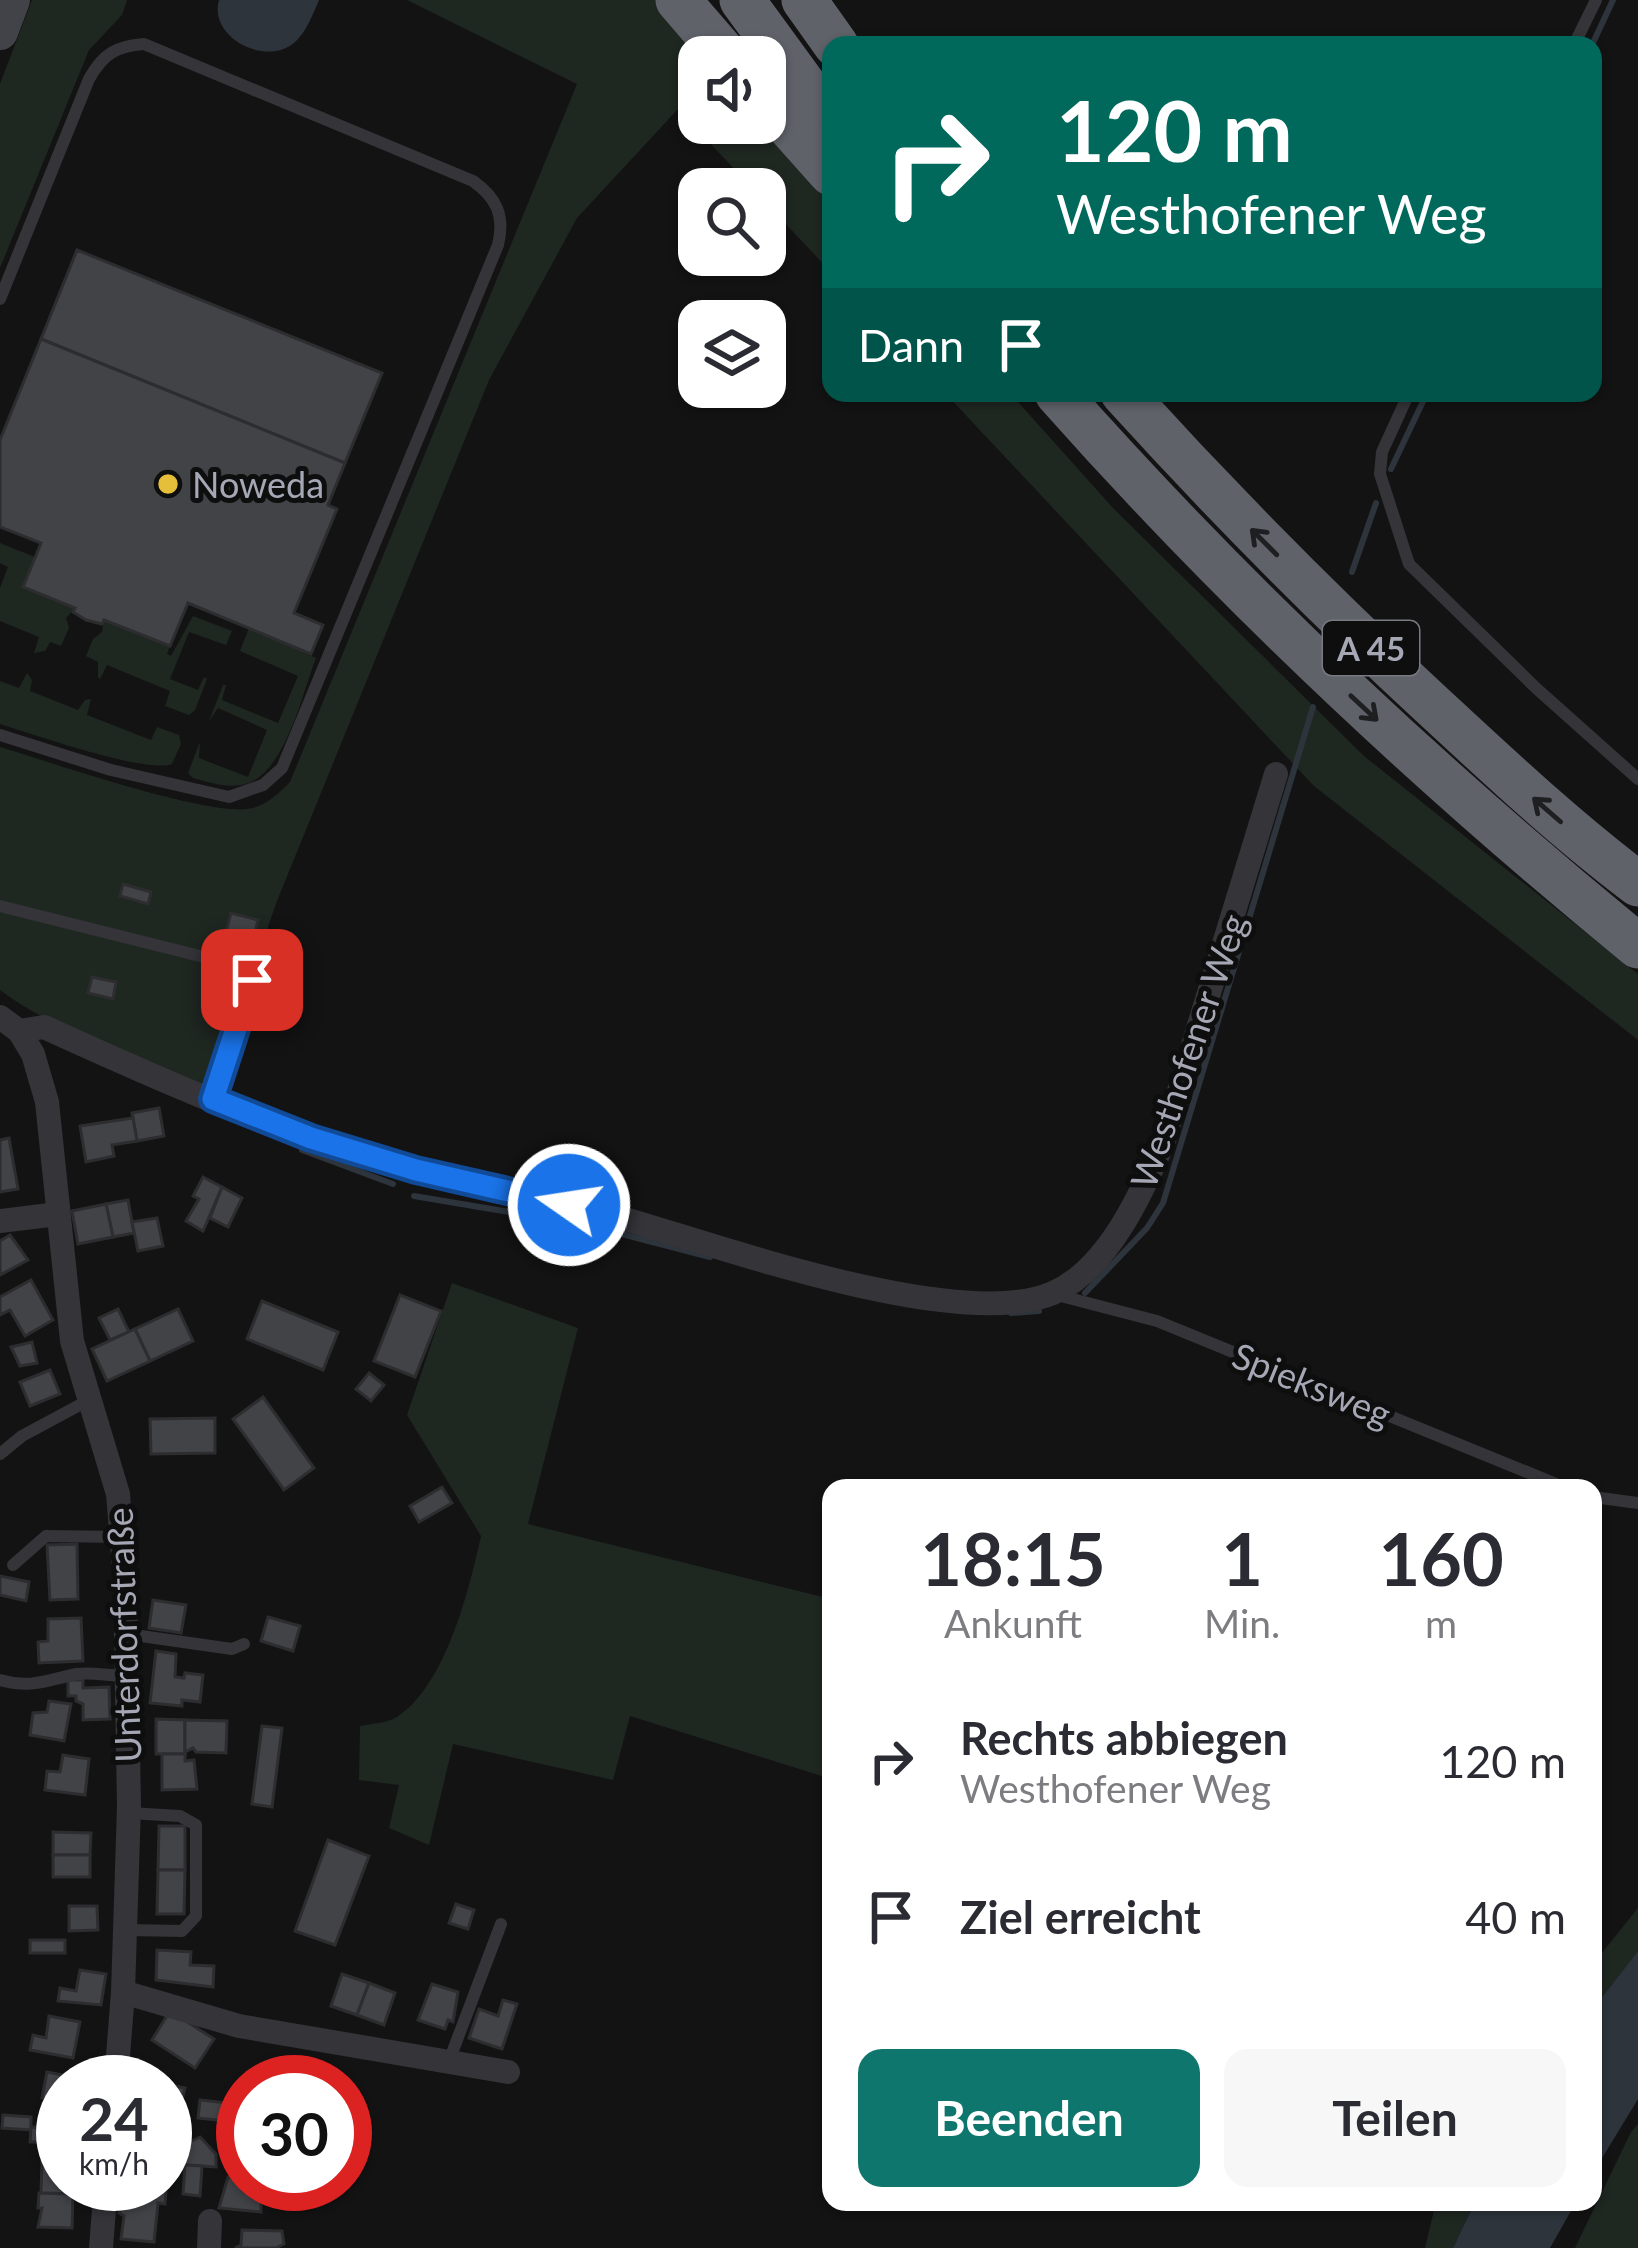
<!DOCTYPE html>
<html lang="de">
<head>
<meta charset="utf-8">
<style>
  :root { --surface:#fff; --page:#f7f7f7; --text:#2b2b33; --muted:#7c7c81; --accent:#0f766e }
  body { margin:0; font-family:Lato,sans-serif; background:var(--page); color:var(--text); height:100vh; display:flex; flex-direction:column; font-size:45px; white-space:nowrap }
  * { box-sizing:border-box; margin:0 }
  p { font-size:39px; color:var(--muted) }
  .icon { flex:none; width:66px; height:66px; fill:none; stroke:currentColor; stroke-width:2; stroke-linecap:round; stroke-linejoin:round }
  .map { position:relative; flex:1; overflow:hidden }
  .drawer { position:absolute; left:822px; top:1479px; width:780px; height:732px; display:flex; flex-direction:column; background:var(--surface); border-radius:24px; box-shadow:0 3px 9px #0004 }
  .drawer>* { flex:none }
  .banner { position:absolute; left:822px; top:36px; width:780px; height:366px; border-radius:24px; box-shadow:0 3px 9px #0004; background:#00695c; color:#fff; overflow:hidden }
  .buttons { position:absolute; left:678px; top:36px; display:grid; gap:24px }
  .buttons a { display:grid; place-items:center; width:108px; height:108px; border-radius:24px; background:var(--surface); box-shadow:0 3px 9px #0004; font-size:60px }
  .speed { position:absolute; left:36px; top:2055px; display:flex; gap:24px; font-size:60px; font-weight:700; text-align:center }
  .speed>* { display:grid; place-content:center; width:156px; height:156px; border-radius:50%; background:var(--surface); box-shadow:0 3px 9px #0004; line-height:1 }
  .speed small { font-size:30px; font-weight:400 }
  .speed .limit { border:18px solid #d22; background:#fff; color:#111 }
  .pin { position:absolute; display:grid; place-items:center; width:102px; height:102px; color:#fff; margin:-51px; border-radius:24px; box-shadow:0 6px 18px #0006 }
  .me { position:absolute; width:132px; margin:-66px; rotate:283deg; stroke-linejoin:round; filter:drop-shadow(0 0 9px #0008) }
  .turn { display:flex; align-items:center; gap:42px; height:252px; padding:0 36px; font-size:54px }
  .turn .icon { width:156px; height:156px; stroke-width:2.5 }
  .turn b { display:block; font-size:84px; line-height:102px }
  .then { display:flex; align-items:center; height:114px; padding:0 36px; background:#0003; gap:24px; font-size:45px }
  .eta { display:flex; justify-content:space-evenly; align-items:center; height:204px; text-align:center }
  .eta b { font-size:72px; font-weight:700; line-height:84px }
  .cta { display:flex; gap:24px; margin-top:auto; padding:24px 36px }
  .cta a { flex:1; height:138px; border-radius:24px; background:var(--accent); color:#fff; font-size:48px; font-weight:700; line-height:138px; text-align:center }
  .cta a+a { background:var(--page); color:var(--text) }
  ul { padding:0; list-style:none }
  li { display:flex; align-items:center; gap:36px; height:156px; padding:0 36px }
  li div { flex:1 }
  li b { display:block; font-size:45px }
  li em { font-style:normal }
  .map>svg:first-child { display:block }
</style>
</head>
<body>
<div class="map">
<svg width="1638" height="2248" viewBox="0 0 1638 2248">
  <rect width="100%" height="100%" fill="#131314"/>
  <g fill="#1f2721">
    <path d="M32,0h95l-5,15 -33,35 -89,218v-184z"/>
    <path d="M407,0h255l37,57v66l66,-1 66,73v77l-66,-70v-13h-12l-75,-80 -101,109 -88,162 -212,521 -62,178 -9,6c-68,-28 -148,-51 -206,-95v-243c47,14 214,72 253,61 15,-4 26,-15 37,-26l287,-698z"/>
    <path d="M945,393h65l104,116 250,247 274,218v66l-324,-254z"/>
    <path d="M0,543l35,14 -11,30 51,21 -9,10 3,10 -8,18 -11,-4 -5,9 -11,2 5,-16 -39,-16v-33l8,-21 -8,-4z"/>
    <path d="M193,616l39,15 -6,14 -37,-13 -19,47 28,11 6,-13 3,2 -12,31 -6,5 -24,-9 5,-15 -63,-26 -7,14 -2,-2v-15l-12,-6 7,-17 9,-7 2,-12 66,26 -3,8 4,2z"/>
    <path d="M249,628l67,30c-14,36 -32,121 -75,127 -16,3 -33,-3 -48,-7l-5,-5 12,-31 -1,16 49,19 19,-47 -49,-22 -9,13 14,-36h3l-4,15 56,23 20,-47 -58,-25z"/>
    <path d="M27,673l5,7 -2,11 48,19 7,-10 6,-1 -4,16 64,25 6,-13 22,8 2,9 -9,20c-25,10 -140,-30 -172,-40v-43l19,7z"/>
    <path d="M452,1283l126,45 -50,196 303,75v180l-201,-63 -17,64 -160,-36 -24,101 -40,-17 10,-43 -40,-5 1,-54c11,-2 27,-3 37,-9 49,-32 72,-127 84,-181l-74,-121z"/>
    <path d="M1638,1908v43l-45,58v-45z"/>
    <path d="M1638,2124v124h-63l56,-116z"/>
    <path d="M1436,2202h39l-22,46h-28z"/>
  </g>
  <g fill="#2d343c">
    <path d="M219,0h100c-6,14 -13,33 -25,43 -29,24 -86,-6 -75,-43z"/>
    <path d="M1638,1951v148l-45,74v-164z"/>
    <path d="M1475,2202h101l-26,46h-97z"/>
  </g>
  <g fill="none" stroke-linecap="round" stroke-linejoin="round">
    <g stroke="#2d343c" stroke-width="6">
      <path d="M1592,45l21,-45"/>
      <path d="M1391,469l36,-76"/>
      <path d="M1352,572l24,-69"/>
      <path d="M302,1150l91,34"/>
      <path d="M414,1196l173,29 123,32"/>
      <path d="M1085,1293l62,-65 16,-25 150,-496"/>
      <path d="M1011,1313l28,-2"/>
    </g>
  </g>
  <g fill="#424347" stroke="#2d2d30" stroke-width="3">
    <path d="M77,250l305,123 -37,90 -304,-124z"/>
    <path d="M41,339l304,124 -17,42 9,4 -43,104 29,12 -12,29 -123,-51 -18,43 -66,-26 -2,4 -16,-4 -13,-8 2,-4 -52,-21 18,-44 -41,-16v-87z"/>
    <path d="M123,884l28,8 -3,12 -28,-8z"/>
    <path d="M231,913l27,7 -6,25 -28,-7z"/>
    <path d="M92,977l24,5 -3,17 -25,-6z"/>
    <path d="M159,1108l5,28 -27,5 -5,-28z"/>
    <path d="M133,1118l4,23 -25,4 2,11 -28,6 -6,-36z"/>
    <path d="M9,1138l9,51 -18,3v-52z"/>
    <path d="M203,1177l19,10 -19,44 -17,-10 13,-22 -6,-3z"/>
    <path d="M222,1187l20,11 -14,29 -18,-9z"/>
    <path d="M128,1200l6,33 -21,4 -7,-33z"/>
    <path d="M106,1204l7,33 -35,7 -6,-33z"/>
    <path d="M157,1218l6,28 -25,5 -6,-29z"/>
    <path d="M10,1235l18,25 -28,15v-34z"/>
    <path d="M31,1280l22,40 -28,16 -15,-26 -10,5v-18z"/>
    <path d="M400,1295l41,16 -26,66 -41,-16z"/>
    <path d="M262,1301l76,31 -15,38 -76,-31z"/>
    <path d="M118,1309l11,23 -19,8 -11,-22z"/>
    <path d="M178,1309l15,32 -43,20 -15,-32z"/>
    <path d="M135,1329l15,32 -43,20 -15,-32z"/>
    <path d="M32,1342l5,21 -17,3 -9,-19z"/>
    <path d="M50,1370l10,24 -30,12 -10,-24z"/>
    <path d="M369,1373l15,12 -13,16 -15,-12z"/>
    <path d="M263,1397l51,71 -30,22 -51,-71z"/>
    <path d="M215,1418v35l-64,1 -1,-35z"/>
    <path d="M442,1487l10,16 -33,19 -9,-16z"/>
    <path d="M77,1544l1,55 -28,1 -3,-55z"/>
    <path d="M0,1576l29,6 -3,19 -26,-6z"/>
    <path d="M153,1600l33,5 -5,28 -32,-5z"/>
    <path d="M268,1617l32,9 -7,25 -32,-10z"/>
    <path d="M81,1618l2,43 -44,2 -1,-21 10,-1v-22z"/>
    <path d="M156,1651l20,3 -1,23 9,1 1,-5 18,2 -3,27 -18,-2v6l-32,-3z"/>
    <path d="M68,1680h15v8l26,-1 1,32 -27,1v-16l-7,-3v-5h-8z"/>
    <path d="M49,1701l22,3 -7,37 -34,-6 3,-22 14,-1z"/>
    <path d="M156,1719l29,1v34h-29z"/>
    <path d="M185,1720l42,1 -1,32 -30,-1 -3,-4 -8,4z"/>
    <path d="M262,1726l20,2 -10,79 -20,-3z"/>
    <path d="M162,1754h23v7l9,-1 3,29 -35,1z"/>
    <path d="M63,1755l26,4 -4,36 -40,-5 2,-19 13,1z"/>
    <path d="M159,1826h26v44h-27z"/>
    <path d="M53,1832l38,1 -1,22h-37z"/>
    <path d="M328,1840l41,16 -34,89 -40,-14z"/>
    <rect x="53" y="1855" width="37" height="22"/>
    <path d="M158,1870h27l-1,44h-27z"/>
    <path d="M456,1904l18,6 -6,19 -19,-6z"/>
    <path d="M69,1906h28l1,24 -29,1z"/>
    <rect x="30" y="1940" width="35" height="13"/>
    <path d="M157,1950l34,2 -1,13 24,1 -1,21 -57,-7z"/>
    <path d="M80,1970l26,4 -5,31 -43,-4 2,-13 16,3z"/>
    <path d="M342,1974l27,9 -12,32 -26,-9z"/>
    <path d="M369,1983l26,10 -11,32 -27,-10z"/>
    <path d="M432,1984l26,8 -5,30 -5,-2 -3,9 -27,-9z"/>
    <path d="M503,2000l14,4 -15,45 -33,-11 10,-29 19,7z"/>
    <path d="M170,2011l44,28 -19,29 -43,-28z"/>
    <path d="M49,2016l31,6 -7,36 -43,-8 3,-15 13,3z"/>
    <path d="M47,2072l41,8v2h-25v21h-1l-20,-5z"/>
    <path d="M165,2084l20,4 -6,24 -14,-3z"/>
    <path d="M200,2100l28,3 -2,18 -28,-3z"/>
    <path d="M3,2115l28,2v13l-29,-2z"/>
    <path d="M31,2127l32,1v33h-21l1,-19h-13z"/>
    <path d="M200,2137l16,17v13l-31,-2 -12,-15z"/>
    <path d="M42,2161h21v23h12l-1,10 -33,-1z"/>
    <path d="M185,2165l17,1 -2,30 -17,-2z"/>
    <path d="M228,2177l15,1v6h13l-1,11 6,1v16l-42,-4z"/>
    <path d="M127,2184l33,2 -1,5 7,1 -1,12 -7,-1 -4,39 -33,-3 3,-23 -5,-3 6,-7z"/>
    <path d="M39,2193l34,1 -1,34 -34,-1 4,-19h-4z"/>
    <path d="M242,2230l40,1 2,13 -8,4h-41l6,-3z"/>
  </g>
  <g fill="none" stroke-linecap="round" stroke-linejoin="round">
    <g stroke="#343439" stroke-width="12">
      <path d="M1574,45l22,-45"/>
      <path d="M0,299l89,-220c14,-25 27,-33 55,-35l329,137c24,17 32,35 25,64l-216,523 -19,17 -34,12 -118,-27 -111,-35"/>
      <path d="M1409,393l-27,59 -2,22 29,90 127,124 102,91"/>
      <path d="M0,906l236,59 16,15"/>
      <path d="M1057,1295l100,26 409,167"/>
      <path d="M0,1454l22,-18 67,-36"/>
      <path d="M1593,1497l45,6"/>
      <path d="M13,1565l33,-29 75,1"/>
      <path d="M127,1634l105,15 12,-5"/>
      <path d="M0,1680c33,9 46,0 77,-6 15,-2 34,2 50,2"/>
      <path d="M126,1930l56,1 14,-15v-91l-16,-9 -51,-3"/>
      <path d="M449,2061l52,-137"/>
    </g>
    <g stroke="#343439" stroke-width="24">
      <path d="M0,1017l19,14 14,23 14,48 25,239 46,153 7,86 4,226 -6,186 -7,90"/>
      <path d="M19,1031l25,-4c88,40 177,80 268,111 98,34 200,50 299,77 101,28 347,119 442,78 54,-23 89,-100 110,-150l113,-369"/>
      <path d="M213,1099l39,-119"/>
      <path d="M0,1221l58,-7"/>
      <path d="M123,1992l116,34 269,46"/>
      <path d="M101,2248l5,-64"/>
      <path d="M209,2248l1,-27"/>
    </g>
    <path stroke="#424349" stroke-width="36" d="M0,32l12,-32"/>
    <g stroke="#60626a" stroke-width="45">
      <path d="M678,0l49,57"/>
      <path d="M742,0l89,122"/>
      <path d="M804,0l32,45"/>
      <path d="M765,99l66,74"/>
      <path d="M1057,393c178,201 373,383 581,553"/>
      <path d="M1123,393c98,108 201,212 308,311 67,62 134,125 207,180"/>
    </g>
  </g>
  <defs><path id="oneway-shaft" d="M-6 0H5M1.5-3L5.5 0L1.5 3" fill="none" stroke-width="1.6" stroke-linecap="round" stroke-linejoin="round" transform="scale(3)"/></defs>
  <g stroke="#1e1f21">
    <use href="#oneway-shaft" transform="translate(1264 542) rotate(-135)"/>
    <use href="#oneway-shaft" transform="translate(1364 708) rotate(43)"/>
    <use href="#oneway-shaft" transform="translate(1547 810) rotate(-139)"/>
  </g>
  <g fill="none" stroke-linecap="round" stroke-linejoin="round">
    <g stroke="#114b97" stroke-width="30">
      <path id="route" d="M252,980l-39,119 98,39 105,32 153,35"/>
    </g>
    <use href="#route" stroke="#1a73e8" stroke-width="21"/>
  </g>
  <circle fill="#e5be3a" stroke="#0e0e0f" stroke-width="4.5" cx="168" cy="484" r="12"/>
  <g text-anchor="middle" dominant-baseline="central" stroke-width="10" stroke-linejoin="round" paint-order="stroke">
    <rect fill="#0e0e0f" stroke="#787a82" stroke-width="3" x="1323" y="621" width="96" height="54" rx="9"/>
    <g font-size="33" font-weight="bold" fill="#a5a8b4">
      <text x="1371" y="648">A 45</text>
    </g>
    <g font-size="36" fill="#a5a8b4" stroke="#0e0e0f" text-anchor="start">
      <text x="192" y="484">Noweda</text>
    </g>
    <g font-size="36" fill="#a5a8b4" stroke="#0e0e0f">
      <text transform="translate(1188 1051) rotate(-71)">Westhofener Weg</text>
      <text transform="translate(1312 1384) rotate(22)">Spieksweg</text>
      <text transform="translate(123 1635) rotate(-92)">Unterdorfstraße</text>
    </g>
  </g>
</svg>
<div class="buttons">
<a><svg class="icon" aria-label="sound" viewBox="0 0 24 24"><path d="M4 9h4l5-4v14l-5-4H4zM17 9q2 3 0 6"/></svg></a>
<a><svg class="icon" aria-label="search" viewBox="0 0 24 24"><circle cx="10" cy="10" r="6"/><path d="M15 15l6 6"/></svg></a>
<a><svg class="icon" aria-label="layers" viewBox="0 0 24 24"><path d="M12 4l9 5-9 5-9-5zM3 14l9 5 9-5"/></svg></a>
</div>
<div class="speed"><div>24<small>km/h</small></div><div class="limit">30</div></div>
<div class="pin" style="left:252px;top:980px;background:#d93025"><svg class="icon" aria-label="arrive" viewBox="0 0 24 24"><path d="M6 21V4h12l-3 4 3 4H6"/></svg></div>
<svg class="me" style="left:569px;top:1205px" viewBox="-20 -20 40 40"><circle r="17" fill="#1a73e8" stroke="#fff" stroke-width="3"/><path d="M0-11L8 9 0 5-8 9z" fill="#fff"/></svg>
<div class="banner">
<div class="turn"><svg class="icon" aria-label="right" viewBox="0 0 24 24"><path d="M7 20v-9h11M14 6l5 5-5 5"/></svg><div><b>120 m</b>Westhofener Weg</div></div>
<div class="then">Dann<svg class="icon" aria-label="arrive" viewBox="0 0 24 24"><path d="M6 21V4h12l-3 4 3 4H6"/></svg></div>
</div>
<section class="drawer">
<div class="eta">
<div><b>18:15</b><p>Ankunft</p></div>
<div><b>1</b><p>Min.</p></div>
<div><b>160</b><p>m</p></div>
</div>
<ul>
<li><svg class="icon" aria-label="right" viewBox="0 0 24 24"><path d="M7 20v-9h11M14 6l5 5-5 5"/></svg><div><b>Rechts abbiegen</b><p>Westhofener Weg</p></div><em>120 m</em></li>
<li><svg class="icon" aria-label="arrive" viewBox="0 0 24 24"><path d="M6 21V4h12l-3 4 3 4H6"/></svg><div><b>Ziel erreicht</b></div><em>40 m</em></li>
</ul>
<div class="cta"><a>Beenden</a><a>Teilen</a></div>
</section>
</div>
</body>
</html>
